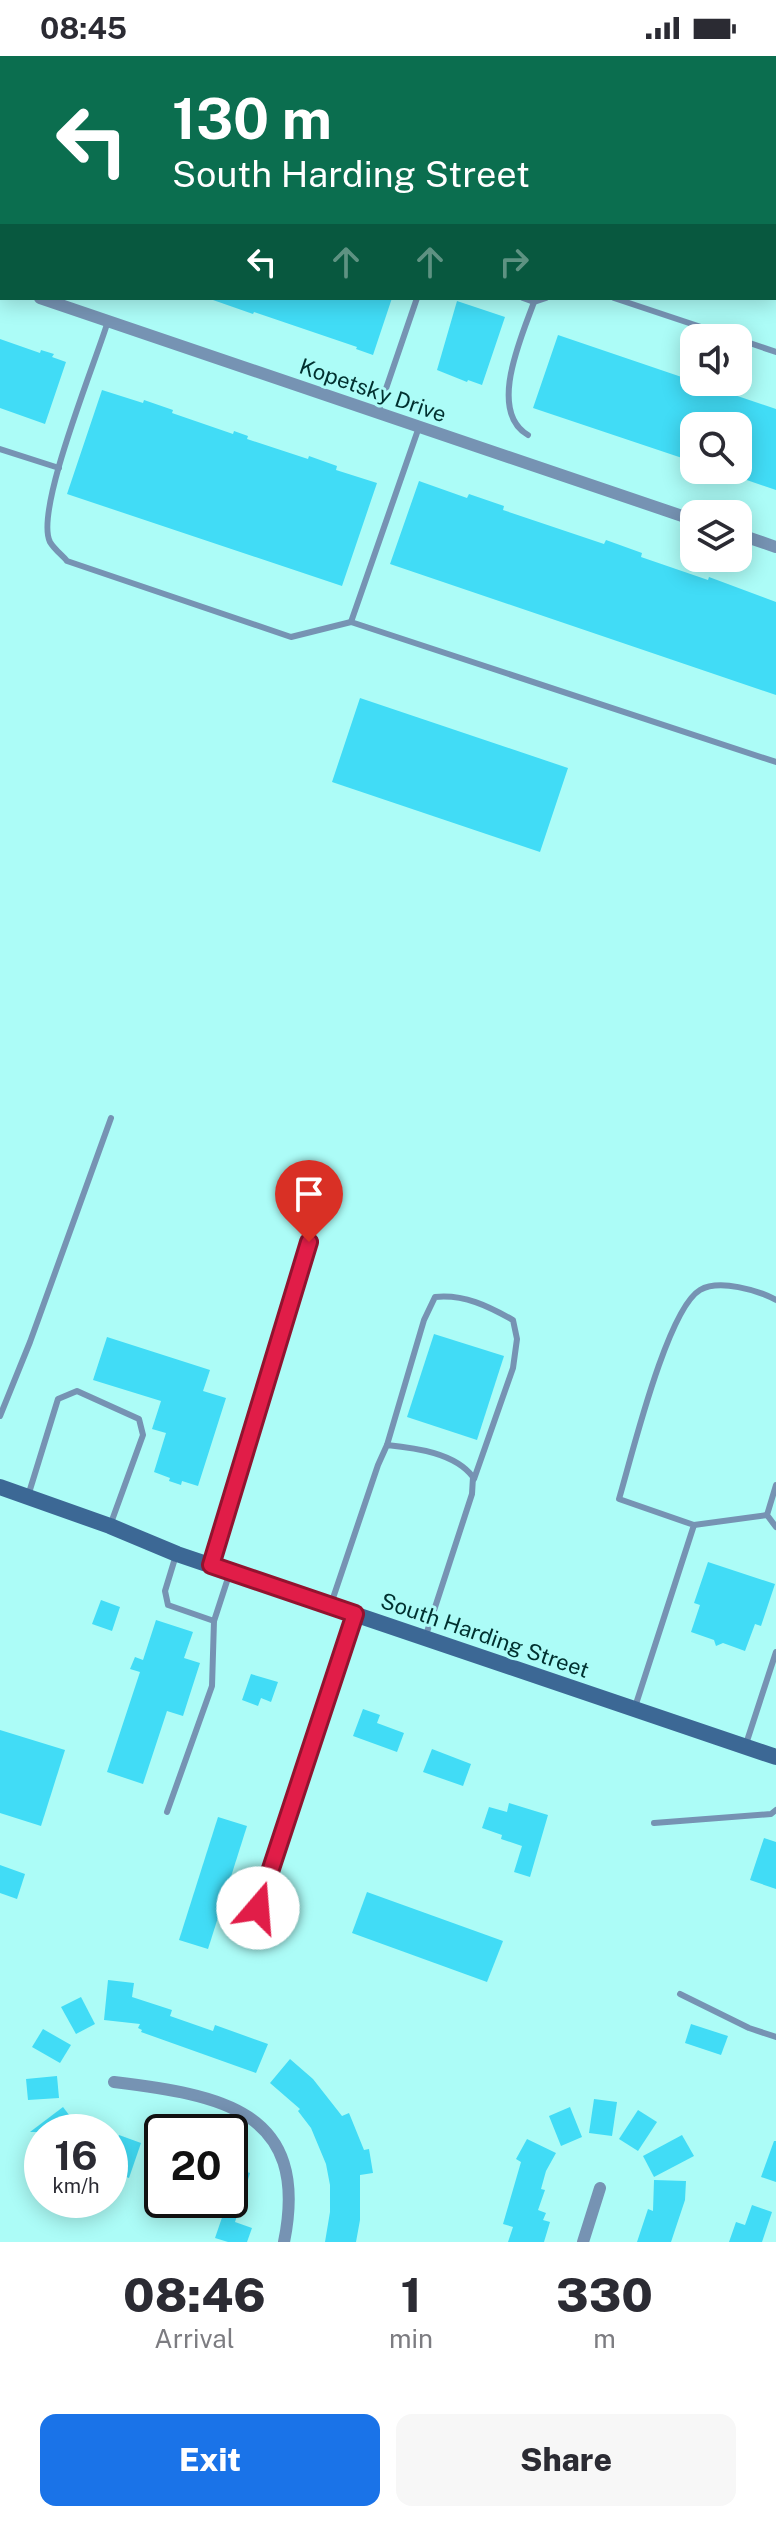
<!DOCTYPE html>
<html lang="en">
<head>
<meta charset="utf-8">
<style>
  :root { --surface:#fff; --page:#f7f7f7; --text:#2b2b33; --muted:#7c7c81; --accent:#1a73e8 }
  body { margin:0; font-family:"Public Sans",sans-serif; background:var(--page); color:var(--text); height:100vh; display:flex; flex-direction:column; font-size:30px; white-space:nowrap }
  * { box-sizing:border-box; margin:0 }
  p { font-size:26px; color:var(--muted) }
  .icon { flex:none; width:44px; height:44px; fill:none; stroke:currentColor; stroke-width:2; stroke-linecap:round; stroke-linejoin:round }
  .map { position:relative; height:2186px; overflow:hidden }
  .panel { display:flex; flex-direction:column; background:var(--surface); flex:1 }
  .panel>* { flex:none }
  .hud { position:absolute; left:0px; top:0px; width:776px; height:244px; box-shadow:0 4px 20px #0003; background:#0b6e4f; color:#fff; overflow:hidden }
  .buttons { position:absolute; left:680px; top:268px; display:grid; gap:16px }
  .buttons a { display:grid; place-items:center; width:72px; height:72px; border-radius:16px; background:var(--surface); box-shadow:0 4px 20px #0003; font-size:40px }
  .speed { position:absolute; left:24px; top:2058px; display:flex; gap:16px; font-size:40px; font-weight:700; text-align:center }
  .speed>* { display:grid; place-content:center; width:104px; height:104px; border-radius:50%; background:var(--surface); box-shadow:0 4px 20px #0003; line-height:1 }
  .speed small { font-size:20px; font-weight:400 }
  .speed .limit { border:4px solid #111; border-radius:12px; background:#fff; color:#111 }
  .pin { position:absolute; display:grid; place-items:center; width:68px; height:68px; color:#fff; margin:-82px -34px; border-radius:50% 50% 50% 0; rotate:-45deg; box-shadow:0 0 8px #0007 }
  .pin .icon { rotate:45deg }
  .me { position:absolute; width:88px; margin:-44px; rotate:18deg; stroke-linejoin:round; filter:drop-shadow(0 0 6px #0008) }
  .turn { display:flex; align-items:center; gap:28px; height:168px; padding:0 40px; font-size:36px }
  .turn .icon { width:104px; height:104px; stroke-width:2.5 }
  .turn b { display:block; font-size:56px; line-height:68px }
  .lanes { display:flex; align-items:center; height:76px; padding:0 40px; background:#0003; justify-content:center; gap:40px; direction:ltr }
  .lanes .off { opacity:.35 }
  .eta { display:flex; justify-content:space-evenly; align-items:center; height:136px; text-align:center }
  .eta b { font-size:48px; font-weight:800; line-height:56px }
  .cta { display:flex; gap:16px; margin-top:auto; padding:16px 40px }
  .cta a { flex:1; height:92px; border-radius:16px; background:var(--accent); color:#fff; font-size:32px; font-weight:800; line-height:92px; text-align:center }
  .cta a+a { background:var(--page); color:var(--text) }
  .status { display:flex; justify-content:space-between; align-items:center; height:56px; padding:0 40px; background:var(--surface); direction:ltr }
  .status svg { height:22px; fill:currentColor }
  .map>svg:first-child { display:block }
</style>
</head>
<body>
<div class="status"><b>08:45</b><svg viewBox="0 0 49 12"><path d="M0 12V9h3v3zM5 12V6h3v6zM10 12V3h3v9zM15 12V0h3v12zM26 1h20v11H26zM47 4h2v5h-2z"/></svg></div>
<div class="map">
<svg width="776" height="2186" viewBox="0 0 776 2186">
  <rect width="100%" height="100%" fill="#acfcf7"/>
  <g fill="#41dcf6">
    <path d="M213,242h179l-19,57 -17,-6 1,-2 -103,-35 -1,2 -40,-14z"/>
    <path d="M457,245l48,16 -23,68 -14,-5 -1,2 -30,-12z"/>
    <path d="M558,279l218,74v81l-38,-13v-51h-44v36l-161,-54z"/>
    <path d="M0,283l40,14 1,-3 13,4 -2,3 14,5 -21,62 -45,-16z"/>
    <path d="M102,334l41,13 1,-3 29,10 -1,3 61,21 1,-3 14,5 -1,3 61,20 1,-3 28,10 -1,4 41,13 -35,103 -275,-92z"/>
    <path d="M419,425l48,17 2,-4 35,12 -1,4 101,34 2,-4 36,13 -1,4 67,23 1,-3 67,25v93l-386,-131z"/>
    <path d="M360,642l208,70 -28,84 -208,-70z"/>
    <path d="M434,1278l70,22 -27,84 -70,-23z"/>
    <path d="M107,1281l103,33 -7,21 23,7 -28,88 -16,-5 -1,4 -12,-4 1,-3 -16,-6 12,-39 -14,-4 9,-28 -68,-21z"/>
    <path d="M708,1506l67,22 -14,42 -6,-2 -10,27 -22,-8 -7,3 -2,-6 -23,-8 9,-27 -6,-2z"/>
    <path d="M101,1544l19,7 -8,24 -20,-7z"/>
    <path d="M156,1564l37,12 -9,26 16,5 -17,53 -16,-5 -24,73 -36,-12 33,-100 -10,-3 5,-12 8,3z"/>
    <path d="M251,1618l27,8 -7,20 -10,-4 -3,8 -16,-6z"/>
    <path d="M363,1653l17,6 -3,8 27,10 -7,19 -44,-16z"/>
    <path d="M0,1674l65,20 -24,76 -41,-13z"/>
    <path d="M432,1693l39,15 -8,22 -40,-14z"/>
    <path d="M509,1747l39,12 -18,62 -16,-5 8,-26 -21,-7 1,-4 -20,-7 7,-21 18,5z"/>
    <path d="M218,1761l29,9 -39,123 -29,-9z"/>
    <path d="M764,1782l12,4v47l-26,-9z"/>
    <path d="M0,1809l25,9 -8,25 -17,-6z"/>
    <path d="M367,1836l136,49 -16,41 -135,-49z"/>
    <path d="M108,1924l26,3 -2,14 40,13 -2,6 43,15 2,-6 53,19 -12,29 -115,-41 1,-2 -4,-2 2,-4 -36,-4z"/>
    <path d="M81,1941l14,27 -19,10 -15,-27z"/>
    <path d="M691,1968l37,12 -7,19 -36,-12z"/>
    <path d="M43,1973l28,16 -11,18 -28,-16z"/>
    <path d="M290,2003l23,20 29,37 7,-3 15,37 5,-1 4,24 -13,2v45l-4,22h-31l5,-30v-27l-4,-21 -15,-36 -13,-17 2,-2 -30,-26z"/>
    <path d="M57,2020l2,22 -31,2 -2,-21z"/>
    <path d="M594,2043l23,3 -5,34 -23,-3z"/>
    <path d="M63,2051l19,25h-52z"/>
    <path d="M570,2051l12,30 -21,9 -12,-30z"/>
    <path d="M638,2054l19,12 -19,29 -19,-12z"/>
    <path d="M160,2059h2v46l-16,-6z"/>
    <path d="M119,2079l22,8 -12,35 -19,-7v-8z"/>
    <path d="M682,2079l12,21 -40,21 -11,-21z"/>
    <path d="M527,2083l29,14 -10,18 -5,18 4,1 -7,20 8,3 -3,7 7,2 -6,20h-36l5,-15 -10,-3 18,-62 -5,-3z"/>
    <path d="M774,2085h2v41l-15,-5z"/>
    <path d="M230,2110l20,7 -15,49 17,6 -5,14h-19l-13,-4 13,-38h2z"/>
    <path d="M654,2124l32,1 -1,19 -14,42h-34l11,-33 5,2z"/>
    <path d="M752,2149l20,7 -10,30h-33l7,-20 9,3z"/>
  </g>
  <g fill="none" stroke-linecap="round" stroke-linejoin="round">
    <g stroke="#7693b3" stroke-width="6">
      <path d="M446,2l1,-2"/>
      <path d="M749,2l1,-2"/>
      <path d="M0,28h2"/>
      <path d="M523,242l11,4 12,-4"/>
      <path d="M614,242l120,40"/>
      <path d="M108,265c-12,40 -74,190 -58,221 4,7 12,13 17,19l224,76 60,-15"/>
      <path d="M738,283l38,13"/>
      <path d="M378,356l39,-114"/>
      <path d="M419,371l-68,195 425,140"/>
      <path d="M528,379c-41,-24 -6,-99 6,-133"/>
      <path d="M0,393l59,19"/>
      <path d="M0,1360l30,-74 81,-224"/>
      <path d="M387,1389l37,-125 11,-23c29,-3 53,9 78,23l4,19 -4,29 -39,111"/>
      <path d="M776,1429l-9,30 9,12"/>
      <path d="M28,1440l30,-97 19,-8 62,28 4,16 -32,88"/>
      <path d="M694,1469l73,-10"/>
      <path d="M176,1499l-11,36 3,14 46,16 15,-46"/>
      <path d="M212,1508l97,-322"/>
      <path d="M331,1548l47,-139 9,-20c29,3 68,8 86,32l-1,17 -47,144"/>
      <path d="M635,1651l59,-182 -75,-26c12,-40 48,-190 81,-209 19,-11 58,0 76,10"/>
      <path d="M746,1688l30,-92"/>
      <path d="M167,1756l45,-126 2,-65"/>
      <path d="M654,1767l117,-9 5,-4"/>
      <path d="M248,1881l107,-323"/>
      <path d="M680,1938l69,34 27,9"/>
    </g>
    <g stroke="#7693b3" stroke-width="12">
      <path d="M0,228l2,1"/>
      <path d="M40,242l654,222"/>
      <path d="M738,478l38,13"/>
      <path d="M114,2026c105,13 197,27 170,160"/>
      <path d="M583,2186l17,-54"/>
    </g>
    <path stroke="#3c6895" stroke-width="16" d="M0,1431l110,39 67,28 599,203"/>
  </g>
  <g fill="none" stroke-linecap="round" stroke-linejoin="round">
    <g stroke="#92132f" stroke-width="20">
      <path id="route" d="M258,1852l97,-294 -144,-49 98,-323"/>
    </g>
    <use href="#route" stroke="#e11d48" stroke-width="14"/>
  </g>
  <g text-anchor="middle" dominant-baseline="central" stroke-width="6" stroke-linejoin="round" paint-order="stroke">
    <g font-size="22" fill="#00302f" stroke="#acfcf7">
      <text transform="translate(373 334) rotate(19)">Kopetsky Drive</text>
      <text transform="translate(485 1579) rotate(19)">South Harding Street</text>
    </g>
  </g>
</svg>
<div class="buttons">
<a><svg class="icon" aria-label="sound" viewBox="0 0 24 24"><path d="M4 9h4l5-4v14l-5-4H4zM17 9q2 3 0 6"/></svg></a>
<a><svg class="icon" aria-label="search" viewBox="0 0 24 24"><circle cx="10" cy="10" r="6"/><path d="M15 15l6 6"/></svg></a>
<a><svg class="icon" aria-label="layers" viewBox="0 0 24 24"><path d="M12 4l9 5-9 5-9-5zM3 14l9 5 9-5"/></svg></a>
</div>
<div class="speed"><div>16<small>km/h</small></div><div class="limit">20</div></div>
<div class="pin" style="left:309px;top:1186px;background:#d93025"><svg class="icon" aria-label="arrive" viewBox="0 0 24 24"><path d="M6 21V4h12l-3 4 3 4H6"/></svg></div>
<svg class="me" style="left:258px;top:1852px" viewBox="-20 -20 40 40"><circle r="19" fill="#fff"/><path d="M0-13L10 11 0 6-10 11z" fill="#e11d48"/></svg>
<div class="hud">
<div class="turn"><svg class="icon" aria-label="left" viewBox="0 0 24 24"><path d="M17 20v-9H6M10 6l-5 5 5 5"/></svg><div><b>130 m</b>South Harding Street</div></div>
<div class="lanes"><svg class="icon" aria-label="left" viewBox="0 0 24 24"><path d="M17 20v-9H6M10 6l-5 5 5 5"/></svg><svg class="icon off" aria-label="ahead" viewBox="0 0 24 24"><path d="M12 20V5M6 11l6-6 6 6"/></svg><svg class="icon off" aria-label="ahead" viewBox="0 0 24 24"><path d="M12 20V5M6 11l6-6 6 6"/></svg><svg class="icon off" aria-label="right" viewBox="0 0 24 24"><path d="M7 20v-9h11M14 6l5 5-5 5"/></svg></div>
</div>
</div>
<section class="panel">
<div class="eta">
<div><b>08:46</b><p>Arrival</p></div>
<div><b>1</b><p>min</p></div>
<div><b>330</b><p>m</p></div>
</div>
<div class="cta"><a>Exit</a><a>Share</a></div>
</section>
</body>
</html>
